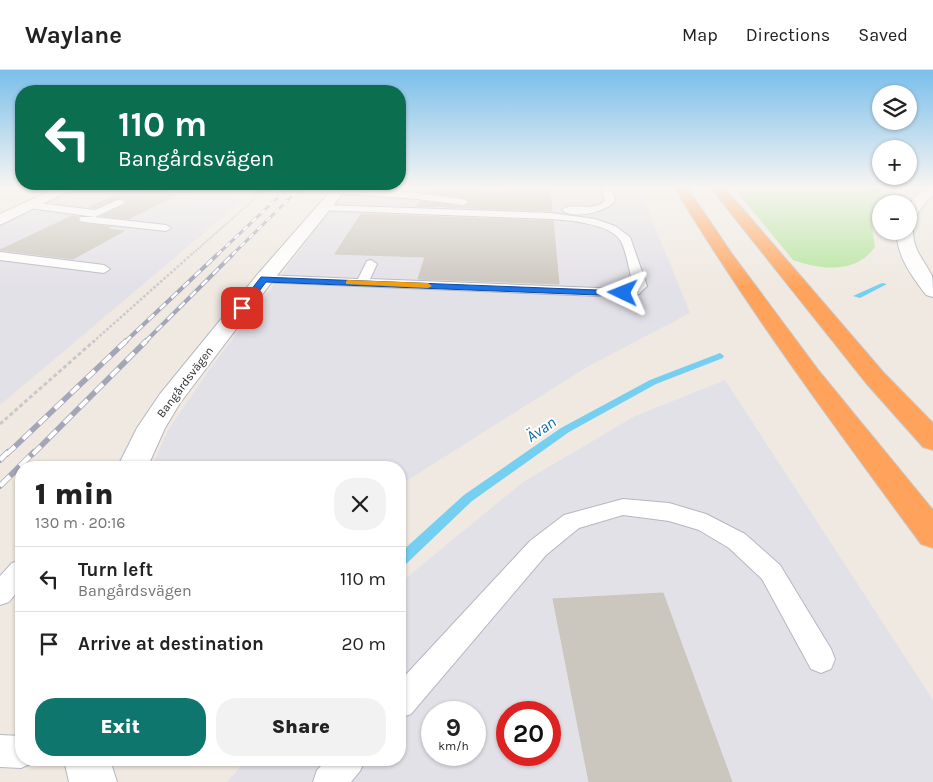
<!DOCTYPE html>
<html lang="en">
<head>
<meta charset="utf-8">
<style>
  :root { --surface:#fff; --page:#f2f2f2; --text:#222; --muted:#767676; --line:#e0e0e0; --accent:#0f766e }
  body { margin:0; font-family:Karla,sans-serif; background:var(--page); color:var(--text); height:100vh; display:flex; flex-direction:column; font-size:19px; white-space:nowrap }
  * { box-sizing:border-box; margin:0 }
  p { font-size:16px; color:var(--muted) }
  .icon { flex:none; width:28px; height:28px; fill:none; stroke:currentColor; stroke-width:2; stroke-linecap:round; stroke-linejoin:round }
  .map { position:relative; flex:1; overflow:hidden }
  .panel { position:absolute; left:15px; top:391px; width:391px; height:305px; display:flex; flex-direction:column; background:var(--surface); border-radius:20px; box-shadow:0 1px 4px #0004 }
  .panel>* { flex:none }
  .banner { position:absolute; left:15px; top:15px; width:391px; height:105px; border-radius:20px; box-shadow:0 1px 4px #0004; background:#0b6e4f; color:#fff; overflow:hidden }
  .buttons { position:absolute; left:872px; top:15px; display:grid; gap:10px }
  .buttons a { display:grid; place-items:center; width:45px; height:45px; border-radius:50%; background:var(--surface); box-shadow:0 1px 4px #0004; font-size:25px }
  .speed { position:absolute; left:421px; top:631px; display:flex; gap:10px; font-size:25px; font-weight:700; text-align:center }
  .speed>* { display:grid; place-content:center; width:65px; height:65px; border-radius:50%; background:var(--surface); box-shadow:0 1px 4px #0004; line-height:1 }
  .speed small { font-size:12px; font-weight:400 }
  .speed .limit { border:8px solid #d22; background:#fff; color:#111 }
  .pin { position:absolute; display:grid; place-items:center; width:42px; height:42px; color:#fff; margin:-21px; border-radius:10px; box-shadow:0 2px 8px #0006 }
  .me { position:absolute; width:55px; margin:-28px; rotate:272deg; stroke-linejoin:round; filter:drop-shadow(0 0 4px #0008) }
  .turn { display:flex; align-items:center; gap:18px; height:105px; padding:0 20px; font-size:22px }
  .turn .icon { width:65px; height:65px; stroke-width:2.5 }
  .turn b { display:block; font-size:35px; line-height:42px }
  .round { display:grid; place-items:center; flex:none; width:52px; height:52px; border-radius:20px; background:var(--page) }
  .overview { display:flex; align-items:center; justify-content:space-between; height:85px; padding:0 20px }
  h1 { font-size:30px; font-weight:800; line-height:38px }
  .primary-button { display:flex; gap:10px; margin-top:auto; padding:10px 20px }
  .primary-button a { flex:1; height:58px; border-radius:20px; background:var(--accent); color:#fff; font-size:20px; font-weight:800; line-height:58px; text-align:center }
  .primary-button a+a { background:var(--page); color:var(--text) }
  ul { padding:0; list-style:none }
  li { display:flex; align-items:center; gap:15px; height:65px; padding:0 20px; border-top:1px solid var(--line) }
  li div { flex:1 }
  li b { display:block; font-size:19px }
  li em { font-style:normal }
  header { display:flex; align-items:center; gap:30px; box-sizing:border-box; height:70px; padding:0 25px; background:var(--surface); border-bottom:1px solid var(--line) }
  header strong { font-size:24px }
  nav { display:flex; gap:28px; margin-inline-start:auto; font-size:18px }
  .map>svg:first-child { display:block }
</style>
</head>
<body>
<header>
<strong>Waylane</strong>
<nav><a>Map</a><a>Directions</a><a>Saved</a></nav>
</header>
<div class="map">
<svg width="933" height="712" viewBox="0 0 933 712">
  <rect width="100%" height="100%" fill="#efe9e1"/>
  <g fill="#e3e1e8" fill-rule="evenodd">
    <path d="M80,117h33l130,13 -243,205v-181z"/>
    <path d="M348,117h291l51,126 -103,54 -187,118v-17h-249l17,-38 41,-60z"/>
    <path d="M725,310l208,320v82h-706l19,-22h154v-177l123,-101 112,-66zM432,642h43v43h-43zM508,642h42v43h-42z"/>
  </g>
  <path fill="#b6e59e" d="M733,117h167c-10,7 -24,18 -27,31 -2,8 1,21 2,29 -19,27 -54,23 -82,13z"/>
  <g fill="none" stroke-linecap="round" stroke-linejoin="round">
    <g fill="#75cff0" fill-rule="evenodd">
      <path d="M882,213l5,1 -27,14 -7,-2z"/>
      <path d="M720,283l4,3 -1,2 -67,26 -87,48 -97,69 -67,64 -5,1v-13l64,-58 97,-67 89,-48z"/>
    </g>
  </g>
  <g fill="#cbc7bf" stroke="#cbc5ba">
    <path d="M509,117h41l2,24 -136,-5 5,-5 42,6 7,-4 -7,-6 -34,-4 5,-5 75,6z"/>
    <path d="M127,120l50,5 -49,24 -26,-3 22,-11 3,-3 -6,-5 -26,11 -6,-1z"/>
    <path d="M361,144l192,7 6,63 -141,-5 7,-22 -90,-3z"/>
    <path d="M72,146l6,1 -1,3 3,3 31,4 -5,2 18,2 -51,28 -73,-9z"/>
    <path d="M663,523l69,189h-143l-36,-183z"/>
  </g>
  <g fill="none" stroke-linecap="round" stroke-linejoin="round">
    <g stroke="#b4b7c1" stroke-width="2">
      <g id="lane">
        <path d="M602,117h10l3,14c-9,11 -42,19 -53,9 10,-9 29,3 43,-9z"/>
        <path d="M340,118l77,5 46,6 5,3 -5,3 -46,-6 -80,-6v-4z"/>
        <path d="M120,129l5,3 -2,2 -28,13 71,8 5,3 -5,3 -82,-9 -4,-1 -1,-2 1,-2h15l-65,-9 -5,-3 5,-3 65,8z"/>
        <path d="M324,135l227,8 44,6 20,7 15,11 17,49 -8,8 -16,3 -364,-15 -1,-3 1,-3 5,-1 94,4 9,-18 4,-1 6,4 -7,15 253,10 10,-4c-3,-10 -7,-37 -13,-45 -10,-16 -51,-20 -69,-21l-231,-9v-4z"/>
        <path d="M0,182l104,13 6,4 -6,4 -104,-13z"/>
        <path d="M623,429l46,4 37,11 39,20 35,31 51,84 4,10 -4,10 -10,4 -10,-4 -49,-90 -33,-31 -30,-18 -30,-9 -46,-6 -44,13 -33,27 -135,159 -11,4v-37l130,-140 34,-26z"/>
        <path d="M21,490v27l-12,15 -9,3v-29l12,-13z"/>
        <path d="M0,665l21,1v24h13l-2,3 -11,5 -21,-1z"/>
        <path d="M327,690h38l-5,11 -9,11h-38l4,-12z"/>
      </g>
    </g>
    <g stroke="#b4b7c1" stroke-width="2">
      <g id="street">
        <path d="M334,117h14l-77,96 -91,120 -15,25 -18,40h-30l20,-40 23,-34 97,-119z"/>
        <path d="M64,690h46l7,22h-48z"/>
      </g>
    </g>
    <g stroke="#b4b7c1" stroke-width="2">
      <g id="secondary">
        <path d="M59,117h18l-77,38v-11z"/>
        <path d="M926,117h7v9l-8,7 -11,16 -5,2c0,-20 2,-22 17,-34z"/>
        <path d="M909,157l4,4c0,19 11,29 19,45 1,6 1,15 1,21l-7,-2c-14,-19 -30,-39 -29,-64h12z"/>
      </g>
    </g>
    <g stroke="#c9c9c9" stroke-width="2">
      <g id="highway">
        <path d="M674,117h13l45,67 87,117 114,139v38l-12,-4c-86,-117 -172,-233 -247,-357z"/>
        <path d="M710,117h14l160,186 49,50v27l-10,-3 -57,-64z"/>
      </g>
    </g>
    <path stroke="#c9c9c9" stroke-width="2" stroke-dasharray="2 1" stroke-linecap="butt" d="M191,185l77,-68"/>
    <path stroke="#c9c9c9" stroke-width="2.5" stroke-dasharray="2.5 2" stroke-linecap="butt" d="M93,272l99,-88"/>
    <path stroke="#c9c9c9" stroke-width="3" stroke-dasharray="4 2.5" stroke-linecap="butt" d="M0,354l94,-83"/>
    <use href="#lane" fill="#fff" fill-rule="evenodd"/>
    <use href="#street" fill="#fff" fill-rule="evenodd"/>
    <use href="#secondary" fill="#fff" fill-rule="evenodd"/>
    <use href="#highway" fill="#ffa35c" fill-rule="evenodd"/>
    <g stroke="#a3a6b8" stroke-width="3">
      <g id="rail-far3">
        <path d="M217,185l72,-68"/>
        <path d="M232,185l69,-68"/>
      </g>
    </g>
    <g stroke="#a3a6b8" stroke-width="4">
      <g id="rail-far2">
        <path d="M125,272l93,-88"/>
        <path d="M145,272l88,-88"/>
      </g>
    </g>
    <g stroke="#a3a6b8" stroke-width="5.5">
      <g id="rail-far1">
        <path d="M7,384l119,-113"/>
        <path d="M33,384l113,-113"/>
      </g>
    </g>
    <g stroke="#a3a6b8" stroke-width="6">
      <g id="rail">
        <path d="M0,390l8,-8"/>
        <path d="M0,416l34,-34"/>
      </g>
    </g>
    <use href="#rail-far3" stroke="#fff" stroke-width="2" stroke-dasharray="6" stroke-linecap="butt"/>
    <use href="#rail-far2" stroke="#fff" stroke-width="2.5" stroke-dasharray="8" stroke-linecap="butt"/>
    <use href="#rail-far1" stroke="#fff" stroke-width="4" stroke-dasharray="11" stroke-linecap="butt"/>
    <use href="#rail" stroke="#fff" stroke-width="4.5" stroke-dasharray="14" stroke-linecap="butt"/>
  </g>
  <linearGradient id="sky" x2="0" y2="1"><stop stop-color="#7abfeb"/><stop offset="0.54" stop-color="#f8f5f2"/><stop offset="1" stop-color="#f8f5f2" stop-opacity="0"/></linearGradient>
  <rect width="933" height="217" fill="url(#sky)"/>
  <path fill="#1a73e8" stroke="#114b97" d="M261,207l362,14 4,2 -4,3 -357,-14 -21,28h-6l-2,-2z"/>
  <path fill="#f59e0b" d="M348,210l80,3 4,3 -4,2 -82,-4v-3z"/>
  <g text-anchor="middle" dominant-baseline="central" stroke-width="4" stroke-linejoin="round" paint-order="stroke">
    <g font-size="12" fill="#2e2e2e" stroke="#fff">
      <text transform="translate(185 312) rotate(-53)">Bangårdsvägen</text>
    </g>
    <g font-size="16" font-style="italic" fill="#0d6fa3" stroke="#fff">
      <text transform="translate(541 359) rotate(-34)">Ävan</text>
    </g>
  </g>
</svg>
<div class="buttons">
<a><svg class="icon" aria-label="layers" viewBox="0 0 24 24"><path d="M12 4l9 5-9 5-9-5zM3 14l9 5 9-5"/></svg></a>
<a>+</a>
<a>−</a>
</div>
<div class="speed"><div>9<small>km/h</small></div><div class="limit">20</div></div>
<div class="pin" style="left:242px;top:238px;background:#d93025"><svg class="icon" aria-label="arrive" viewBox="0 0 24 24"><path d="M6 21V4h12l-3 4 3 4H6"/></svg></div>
<svg class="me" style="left:623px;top:223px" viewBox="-20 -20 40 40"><path d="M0-17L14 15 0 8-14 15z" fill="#1a73e8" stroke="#fff" stroke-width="4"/></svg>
<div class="banner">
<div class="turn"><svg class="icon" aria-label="left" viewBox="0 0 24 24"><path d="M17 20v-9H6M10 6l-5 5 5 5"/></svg><div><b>110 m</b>Bangårdsvägen</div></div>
</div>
<section class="panel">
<div class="overview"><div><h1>1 min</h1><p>130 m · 20:16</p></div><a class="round"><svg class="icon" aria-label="close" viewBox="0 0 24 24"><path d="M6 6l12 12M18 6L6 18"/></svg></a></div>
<ul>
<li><svg class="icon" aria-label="left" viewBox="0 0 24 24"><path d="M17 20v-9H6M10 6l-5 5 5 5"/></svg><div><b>Turn left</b><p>Bangårdsvägen</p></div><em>110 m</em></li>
<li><svg class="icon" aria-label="arrive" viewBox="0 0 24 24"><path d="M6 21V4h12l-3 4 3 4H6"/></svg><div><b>Arrive at destination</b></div><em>20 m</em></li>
</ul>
<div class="primary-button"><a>Exit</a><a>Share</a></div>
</section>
</div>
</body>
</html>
